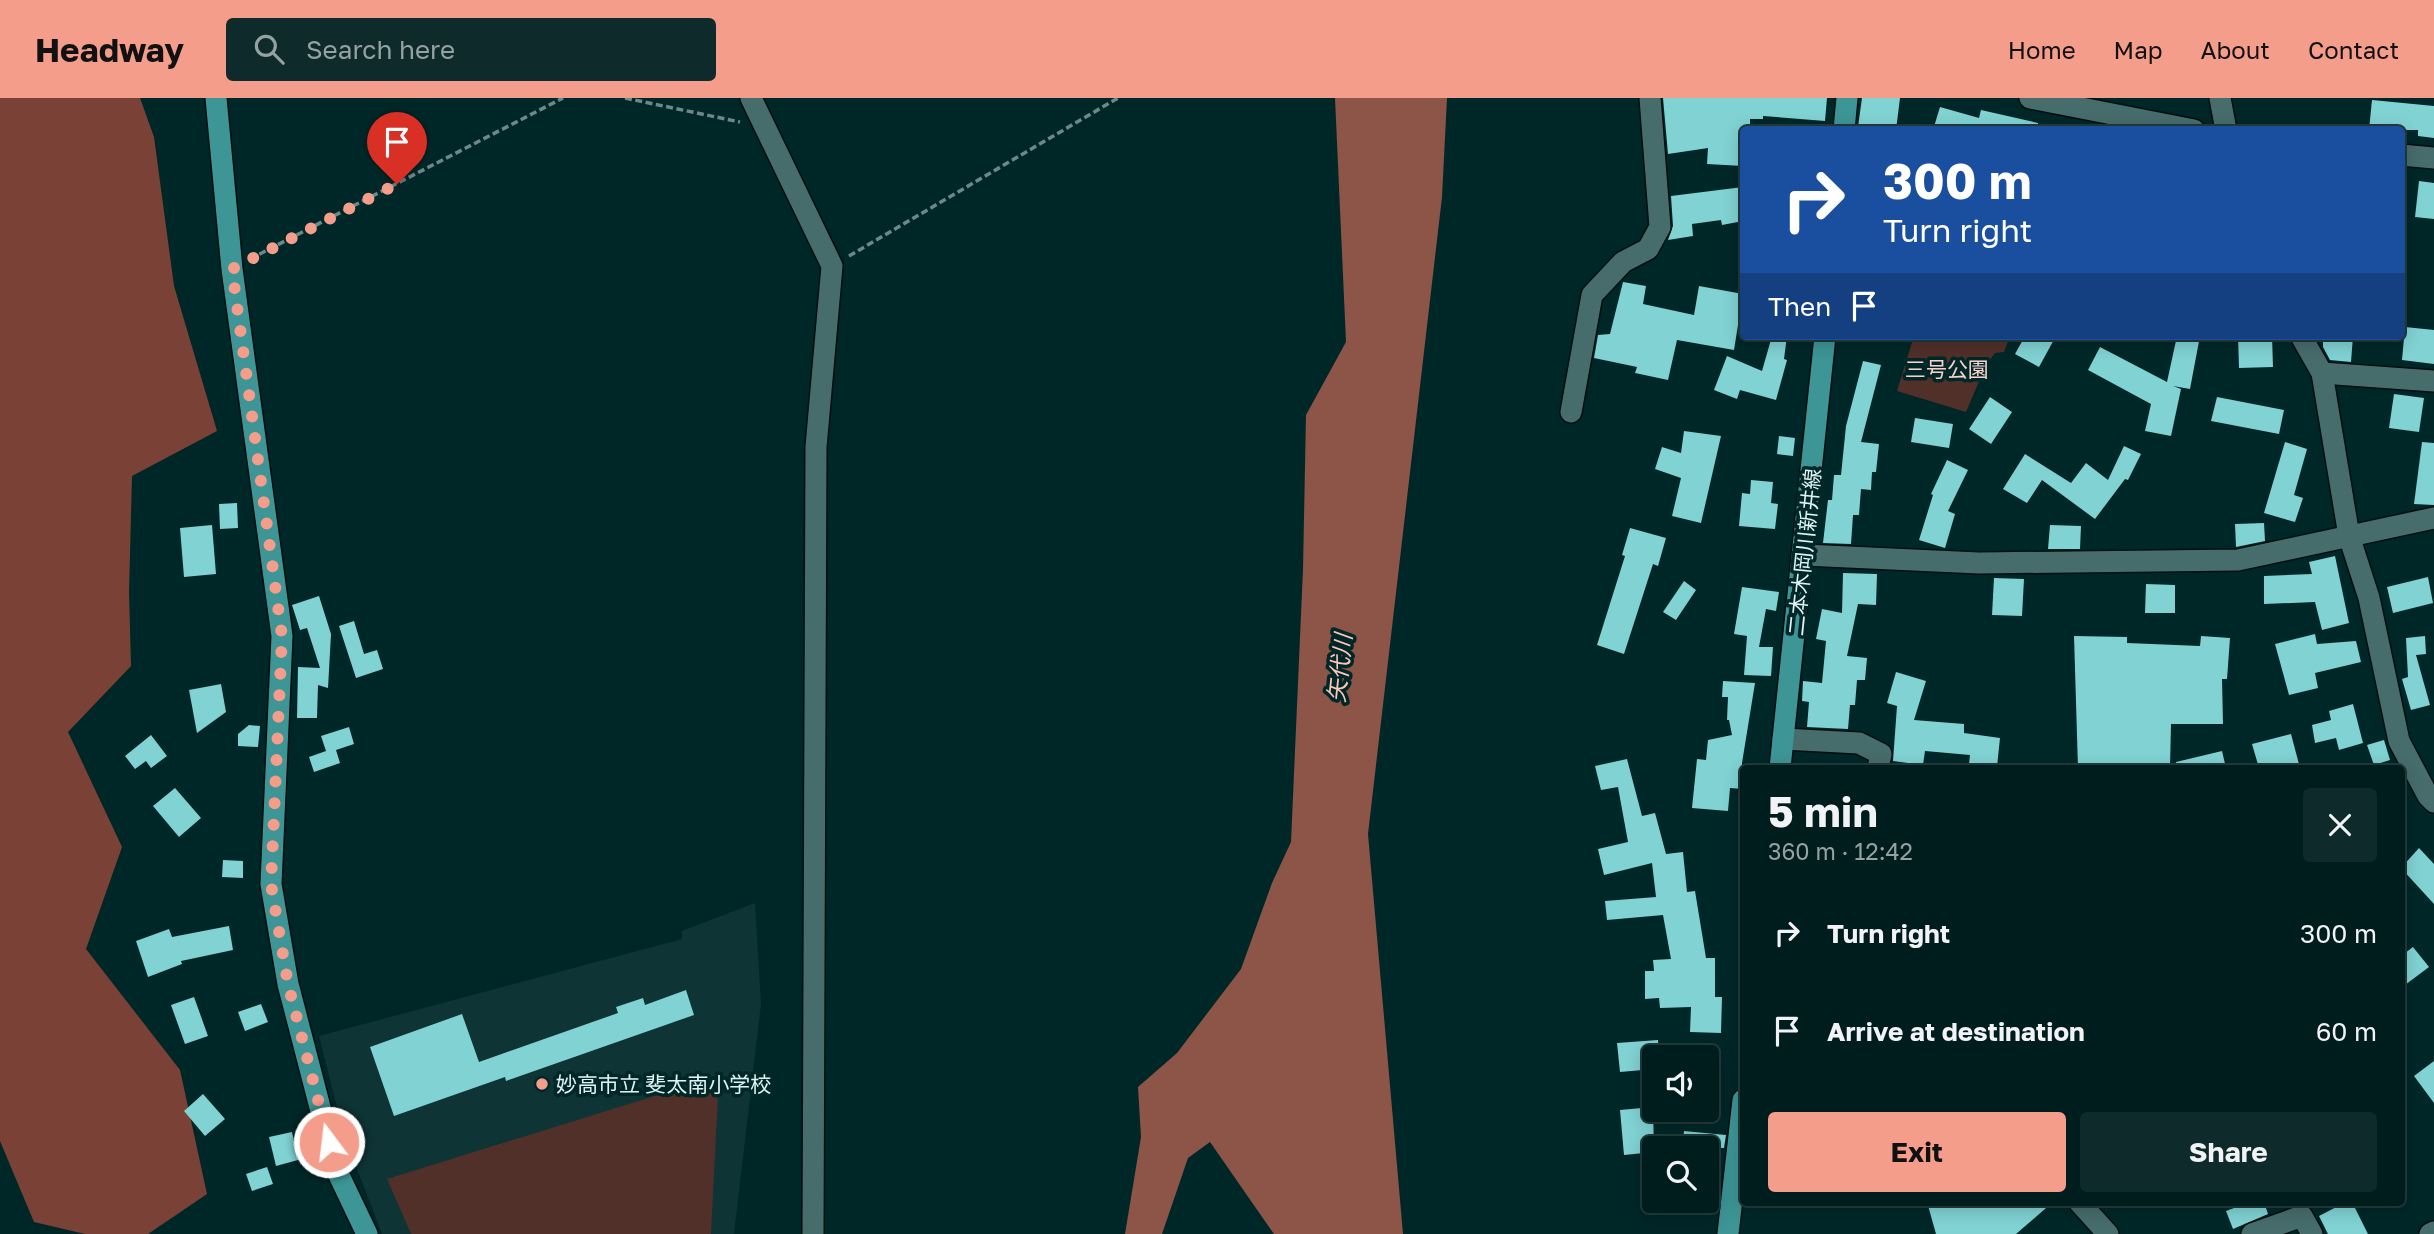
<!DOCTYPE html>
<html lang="en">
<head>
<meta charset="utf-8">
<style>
  :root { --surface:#001d1e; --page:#0e2a2b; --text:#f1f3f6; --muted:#95a2a4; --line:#223b3c; --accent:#f49d8b }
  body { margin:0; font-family:"Golos Text","Noto Sans JP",sans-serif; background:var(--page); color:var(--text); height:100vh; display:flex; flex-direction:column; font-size:26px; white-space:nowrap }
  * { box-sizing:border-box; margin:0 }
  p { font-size:23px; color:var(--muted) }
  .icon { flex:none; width:38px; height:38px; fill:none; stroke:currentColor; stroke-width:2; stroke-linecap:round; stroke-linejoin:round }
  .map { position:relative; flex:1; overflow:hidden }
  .sheet { position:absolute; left:1740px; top:667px; width:665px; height:441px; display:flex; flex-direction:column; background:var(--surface); border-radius:7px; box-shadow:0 4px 18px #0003,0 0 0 2px var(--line) }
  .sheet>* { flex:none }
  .top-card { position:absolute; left:1740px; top:28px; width:665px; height:214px; border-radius:7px; box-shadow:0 4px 18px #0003,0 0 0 2px var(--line); background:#1a4fa0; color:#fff; overflow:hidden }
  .fabs { position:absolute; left:1642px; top:947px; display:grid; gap:14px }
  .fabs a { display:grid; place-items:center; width:77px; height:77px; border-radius:7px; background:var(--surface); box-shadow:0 4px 18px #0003,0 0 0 2px var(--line); font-size:35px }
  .pin { position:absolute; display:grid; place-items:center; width:60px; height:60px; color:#fff; margin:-72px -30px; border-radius:50% 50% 50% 0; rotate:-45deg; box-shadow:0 0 7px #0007 }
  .pin .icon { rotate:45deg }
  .me { position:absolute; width:77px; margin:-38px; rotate:345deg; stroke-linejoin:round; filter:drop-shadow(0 0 5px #0008) }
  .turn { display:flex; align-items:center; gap:24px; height:147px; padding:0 28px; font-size:32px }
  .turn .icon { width:91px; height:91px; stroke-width:2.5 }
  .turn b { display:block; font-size:49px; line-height:60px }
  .then { display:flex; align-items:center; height:66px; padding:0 28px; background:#0003; gap:14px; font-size:26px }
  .round { display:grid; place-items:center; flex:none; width:74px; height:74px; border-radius:7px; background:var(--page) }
  .head { display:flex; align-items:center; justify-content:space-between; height:119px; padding:0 28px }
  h1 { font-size:42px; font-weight:700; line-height:52px }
  .primary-button { display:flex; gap:14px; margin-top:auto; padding:14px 28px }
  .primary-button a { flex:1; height:80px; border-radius:7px; background:var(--accent); color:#111; font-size:28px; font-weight:700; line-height:80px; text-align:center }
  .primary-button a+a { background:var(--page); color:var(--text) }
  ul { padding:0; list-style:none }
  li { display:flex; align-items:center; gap:21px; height:98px; padding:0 28px }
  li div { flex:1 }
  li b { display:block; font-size:26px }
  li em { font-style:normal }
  header { display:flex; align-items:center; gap:42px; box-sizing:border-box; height:98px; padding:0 35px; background:var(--accent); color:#111 }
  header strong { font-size:33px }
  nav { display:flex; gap:38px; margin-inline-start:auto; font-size:24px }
  .search { width:490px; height:63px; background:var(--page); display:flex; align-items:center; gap:18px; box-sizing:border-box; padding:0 24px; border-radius:7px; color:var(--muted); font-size:26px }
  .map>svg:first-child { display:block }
</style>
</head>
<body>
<header>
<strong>Headway</strong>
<div class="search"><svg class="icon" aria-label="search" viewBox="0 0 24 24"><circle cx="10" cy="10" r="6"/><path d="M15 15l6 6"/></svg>Search here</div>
<nav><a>Home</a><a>Map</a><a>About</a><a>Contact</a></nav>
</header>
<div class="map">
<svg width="2434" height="1136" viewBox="0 0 2434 1136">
  <rect width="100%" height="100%" fill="#002728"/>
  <path fill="#0e3435" d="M755,805l6,101 -27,230h-352l-39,-102 -24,-96 363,-97v-8z"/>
  <g fill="#503029">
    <path d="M1914,238h96l-6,16 -9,1 -9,12 -20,47 -69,-21z"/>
    <path d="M719,978l-8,158h-300l-24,-55z"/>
  </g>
  <path fill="#7a4237" d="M0,0h140l14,39 20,149 43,145 -85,45 -3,116 2,74 -63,66 54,115 -36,102 94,121 27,124 -59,40h-63l-51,-12 -34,-81z"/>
  <path fill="#8d5448" d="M1335,0h112l-5,99 -74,637 35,400h-129l-64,-92 -22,16 -26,76h-37l16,-97 -3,-50 39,-34 64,-84 31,-86 19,-41 12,-273 3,-154 40,-73z"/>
  <g fill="#80d2d3">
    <path d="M1663,0h164l-2,23 -62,-5v3h-13v10h-7v37l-36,-2 1,-16 -40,6z"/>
    <path d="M1862,0h38l-4,32 -38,-3z"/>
    <path d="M2372,2l62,6v32l-16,-2v-6h-49z"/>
    <path d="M1940,9l39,11 2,-8 57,13v7h-105z"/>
    <path d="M2419,83l15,2v36l-19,-2z"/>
    <path d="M1743,89v34l-21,4 -1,-5 -29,4 1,12 -25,4 5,-14 -2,-30z"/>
    <path d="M1623,184l23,4 -3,18 51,11 5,-29 44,8 -9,56 -57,-10 -9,40 -33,-7 2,-6 -43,-9 4,-23 12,-1z"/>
    <path d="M2405,229l29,3v34l-32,-4z"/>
    <path d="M1772,238h15l-3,23 3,1 -11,40 -36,-10 -3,9 -23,-9 13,-34 35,15z"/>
    <path d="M2025,238h31l-17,31 -24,-13z"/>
    <path d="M2177,238h23l-10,53 -17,-3 8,3 -10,47 -26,-5 6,-27 -63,-34 12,-23 67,35z"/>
    <path d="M2238,238h34l1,31 -34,1z"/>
    <path d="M2323,238h30l-2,26 -21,-2 -7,-13z"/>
    <path d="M1863,263l18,4 -20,77 18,2 -3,28h-4l-1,18 -10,-1 -2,26h-6l-2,29 -28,-1 5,-43h4l2,-25h7l5,-49z"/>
    <path d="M2394,296l30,4 -5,34 -30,-4z"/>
    <path d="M1990,299l22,15 -21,32 -22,-15z"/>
    <path d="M2217,299l67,13 -5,24 -68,-13z"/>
    <path d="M1915,320l38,6 -4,24 -38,-6z"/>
    <path d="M1684,333l37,5 -20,87 -29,-7 9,-38 -26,-9 7,-22 19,6z"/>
    <path d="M1779,338l16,2 -2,18 -16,-2z"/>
    <path d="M2285,344l22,7 -13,46 9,3 -8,24 -31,-9z"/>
    <path d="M2422,344l12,1v62l-20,-1z"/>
    <path d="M2124,348l17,8 -13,26 -3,-1 -30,40 -53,-39 -15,23 -24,-14 22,-35 46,29 15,-20 22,17z"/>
    <path d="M1947,362l21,10 -20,41 7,3 -10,34 -26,-8 14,-45 -2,-1z"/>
    <path d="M1751,382l22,2 -2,21 7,1 -3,25 -36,-3 3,-33 8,1z"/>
    <path d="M237,405l1,25 -18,1 -1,-25z"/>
    <path d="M2264,425l1,18 -29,6 -1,-23z"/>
    <path d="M212,427l4,49 -32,3 -4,-49z"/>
    <path d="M2050,427l31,1 -1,23h-32z"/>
    <path d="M1630,430l36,10 -8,28 -5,-2 -29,90 -27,-9 28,-89 -3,-1z"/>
    <path d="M2335,458l14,67 -27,7 -7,-28 -51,2v-28l48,-2 -3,-12z"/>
    <path d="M1843,475l34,1 -1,31 -18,-1 -11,52 20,2 -2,22h-8l-2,25h-5l-2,24 -41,-2 2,-25 -7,-1 1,-20 19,2 4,-42 -10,-2 6,-30 20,4z"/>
    <path d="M2428,479l5,26 -40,10 -6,-26z"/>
    <path d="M1994,480l30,1 -2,37 -30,-1z"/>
    <path d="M1684,483l12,9 -20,30 -13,-8z"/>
    <path d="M2146,486l29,1v28h-30z"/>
    <path d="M1742,489l37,5 -3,19 -10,-2 -7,38h14l-2,29 -27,-1 3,-39 -13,-2z"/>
    <path d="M319,498l12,38 -3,54 -10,-3 -1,33h-20l1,-51 22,1 -13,-40 -7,2 -8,-25z"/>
    <path d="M354,523l10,33 13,-4 6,19 -27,9 -17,-52z"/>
    <path d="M2315,536l2,10 39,-3 5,21 -46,11 3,15 -29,7 -14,-51z"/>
    <path d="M2074,538l53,1v6l73,3 1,-10 29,2 -3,41h-5l1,45h-52l-1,44h-92z"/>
    <path d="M2425,538l1,18 -10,1 14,50 -19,5 -9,-31 6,-2 -2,-39z"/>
    <path d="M1896,574l30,9 -12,39 50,4v9l36,5 -3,29 -28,-3 1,-9 -45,-4 -2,14 -30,-4 4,-55 -10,-3z"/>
    <path d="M1723,583l32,2 -13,80 1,26 -13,-1 -2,23 -36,-3 5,-49 9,1 2,-20 24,-5 -3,-15h-2l1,-23h-6z"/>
    <path d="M221,586l5,28 -29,21 -8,-43z"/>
    <path d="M2353,606l10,39 -24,7 -3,-12 -21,5 -3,-18 19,-5 -2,-9z"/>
    <path d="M249,627l11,1 -2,21 -20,-1v-12z"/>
    <path d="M349,629l5,17 -18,6 4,13 -26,9 -5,-15 17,-6 -5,-15z"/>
    <path d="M2291,636l9,34h-41l-7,-24z"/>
    <path d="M151,637l16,21 -16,12 -5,-7 -11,8 -10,-13z"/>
    <path d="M2384,642l6,20 -16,5 -7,-20z"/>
    <path d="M2222,653l4,17h-50v-6z"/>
    <path d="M1627,661l15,57 13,-3 11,41 17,-2 4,40 8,-1 11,67h9v39h7l-1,36 -31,-1 1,-25 -31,1 -1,-10 -14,1v-28h9l-1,-11 18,-1 -8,-44 -56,5 -2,-19 51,-4 -4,-34 -48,12 -6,-26 30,-7 -10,-55 -17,3 -6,-24z"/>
    <path d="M175,690l26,30 -22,19 -26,-31z"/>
    <path d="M2419,750l15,16v40l-33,-36z"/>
    <path d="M223,762l20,1v17l-21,-1z"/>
    <path d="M229,828l4,24 -52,11 1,3 -34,13 -12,-36 33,-12 3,8z"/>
    <path d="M2413,849l16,20 -28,21v-32z"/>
    <path d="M686,892l8,25 -188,66 -1,-4 -111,39 -24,-69 92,-33 17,48 139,-49 -2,-6 27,-9 2,7z"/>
    <path d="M194,899l14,39 -23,8 -14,-39z"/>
    <path d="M261,906l7,18 -23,9 -7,-19z"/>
    <path d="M1658,942l1,17h-5v12l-34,3 -3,-29z"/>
    <path d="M2434,963v42l-20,-27z"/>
    <path d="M203,996l22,25 -20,17 -21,-25z"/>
    <path d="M1653,1009l1,45 -30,3 -4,-45z"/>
    <path d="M1684,1033l42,4 -2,13h-42z"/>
    <path d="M292,1034l6,28 -22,6 -7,-29z"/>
    <path d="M267,1069l6,17 -21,7 -6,-17z"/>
    <path d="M1927,1104h126l-37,32h-80z"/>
    <path d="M2250,1104h14l4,12 -35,15 -7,-18z"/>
    <path d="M2346,1104h6l16,32h-40l-9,-18z"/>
  </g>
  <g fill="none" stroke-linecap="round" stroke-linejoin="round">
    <g stroke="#000e0e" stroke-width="24">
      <g id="minor">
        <path d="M751,0l81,168 -16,181 -3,787"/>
        <path d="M2030,0l164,32"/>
        <path d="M2220,0l6,32"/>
        <path d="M2401,57l33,3"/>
        <path d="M2301,238l21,37 27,163 20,62 30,143 29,55 6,6"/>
        <path d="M2322,275l112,8"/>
        <path d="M1571,314l21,-117 31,-33 25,-13 12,-22 -10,-129"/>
        <path d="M1804,457l175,8 259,-3 196,-42"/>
        <path d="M1783,641l76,4 22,11 -3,14"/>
        <path d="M2079,1104l29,32"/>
        <path d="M2252,1136l50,-18 10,18"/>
        <path d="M2430,1136l4,-2"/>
      </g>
    </g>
    <g stroke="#000e0e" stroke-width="24">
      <g id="major">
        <path d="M216,0l16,171 50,367 -11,248 17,100 48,185 31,65"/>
        <path d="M1844,32l3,-32"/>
        <path d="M1780,670l45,-432"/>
        <path d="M1728,1136l15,-134"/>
      </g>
    </g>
    <g stroke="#6b898a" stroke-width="3.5" stroke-dasharray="7 3.5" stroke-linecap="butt">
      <path d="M625,0l115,24"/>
      <path d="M849,158l269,-158"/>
      <path d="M250,161l313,-161"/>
    </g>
    <use href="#minor" stroke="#476c6c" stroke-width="21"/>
    <use href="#major" stroke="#3d9596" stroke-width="21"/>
  </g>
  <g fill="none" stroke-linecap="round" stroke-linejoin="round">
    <path stroke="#f49d8b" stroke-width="12" stroke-dasharray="0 21.6" d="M329,1044l-41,-158 -17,-100 11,-248 -50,-367 165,-85"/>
  </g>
  <circle fill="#f49d8b" stroke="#002728" stroke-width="2.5" cx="542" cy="986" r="7"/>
  <g text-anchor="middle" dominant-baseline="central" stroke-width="7" stroke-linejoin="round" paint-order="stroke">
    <g font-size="21" fill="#f8d2ca" stroke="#002728">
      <text x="1947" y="271">三号公園</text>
    </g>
    <g font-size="21" fill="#dff3f3" stroke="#002728">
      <text transform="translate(1804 454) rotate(-84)">二本木岡川新井線</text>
    </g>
    <g font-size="21" fill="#dff3f3" stroke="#002728" text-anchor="start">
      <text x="556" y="986">妙高市立 斐太南小学校</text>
    </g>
    <g font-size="23" font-style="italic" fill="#fec7bb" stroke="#002728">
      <text transform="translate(1339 570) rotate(-84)">矢代川</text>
    </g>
  </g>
</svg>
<div class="fabs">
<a><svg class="icon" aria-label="sound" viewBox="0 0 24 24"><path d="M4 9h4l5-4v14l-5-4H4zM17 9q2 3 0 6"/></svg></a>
<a><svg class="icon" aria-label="search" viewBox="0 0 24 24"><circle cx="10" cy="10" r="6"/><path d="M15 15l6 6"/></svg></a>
</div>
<div class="pin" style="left:397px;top:86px;background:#d93025"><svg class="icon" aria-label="arrive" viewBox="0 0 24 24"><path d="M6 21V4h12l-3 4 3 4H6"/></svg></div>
<svg class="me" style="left:329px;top:1044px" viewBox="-20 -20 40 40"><circle r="17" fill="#f49d8b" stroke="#fff" stroke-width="3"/><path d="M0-11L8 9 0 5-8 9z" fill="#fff"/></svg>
<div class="top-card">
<div class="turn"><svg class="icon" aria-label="right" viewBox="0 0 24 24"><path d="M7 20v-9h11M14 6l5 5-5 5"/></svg><div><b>300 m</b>Turn right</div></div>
<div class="then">Then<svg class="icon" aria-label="arrive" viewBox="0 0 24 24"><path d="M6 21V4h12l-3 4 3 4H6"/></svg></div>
</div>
<section class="sheet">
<div class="head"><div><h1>5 min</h1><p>360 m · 12:42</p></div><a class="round"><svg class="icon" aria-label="close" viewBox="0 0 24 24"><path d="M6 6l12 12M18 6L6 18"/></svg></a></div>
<ul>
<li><svg class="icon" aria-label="right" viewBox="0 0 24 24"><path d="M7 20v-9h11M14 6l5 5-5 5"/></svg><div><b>Turn right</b></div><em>300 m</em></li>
<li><svg class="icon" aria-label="arrive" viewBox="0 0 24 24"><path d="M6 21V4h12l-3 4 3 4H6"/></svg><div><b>Arrive at destination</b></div><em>60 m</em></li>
</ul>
<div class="primary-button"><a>Exit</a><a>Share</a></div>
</section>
</div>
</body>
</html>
